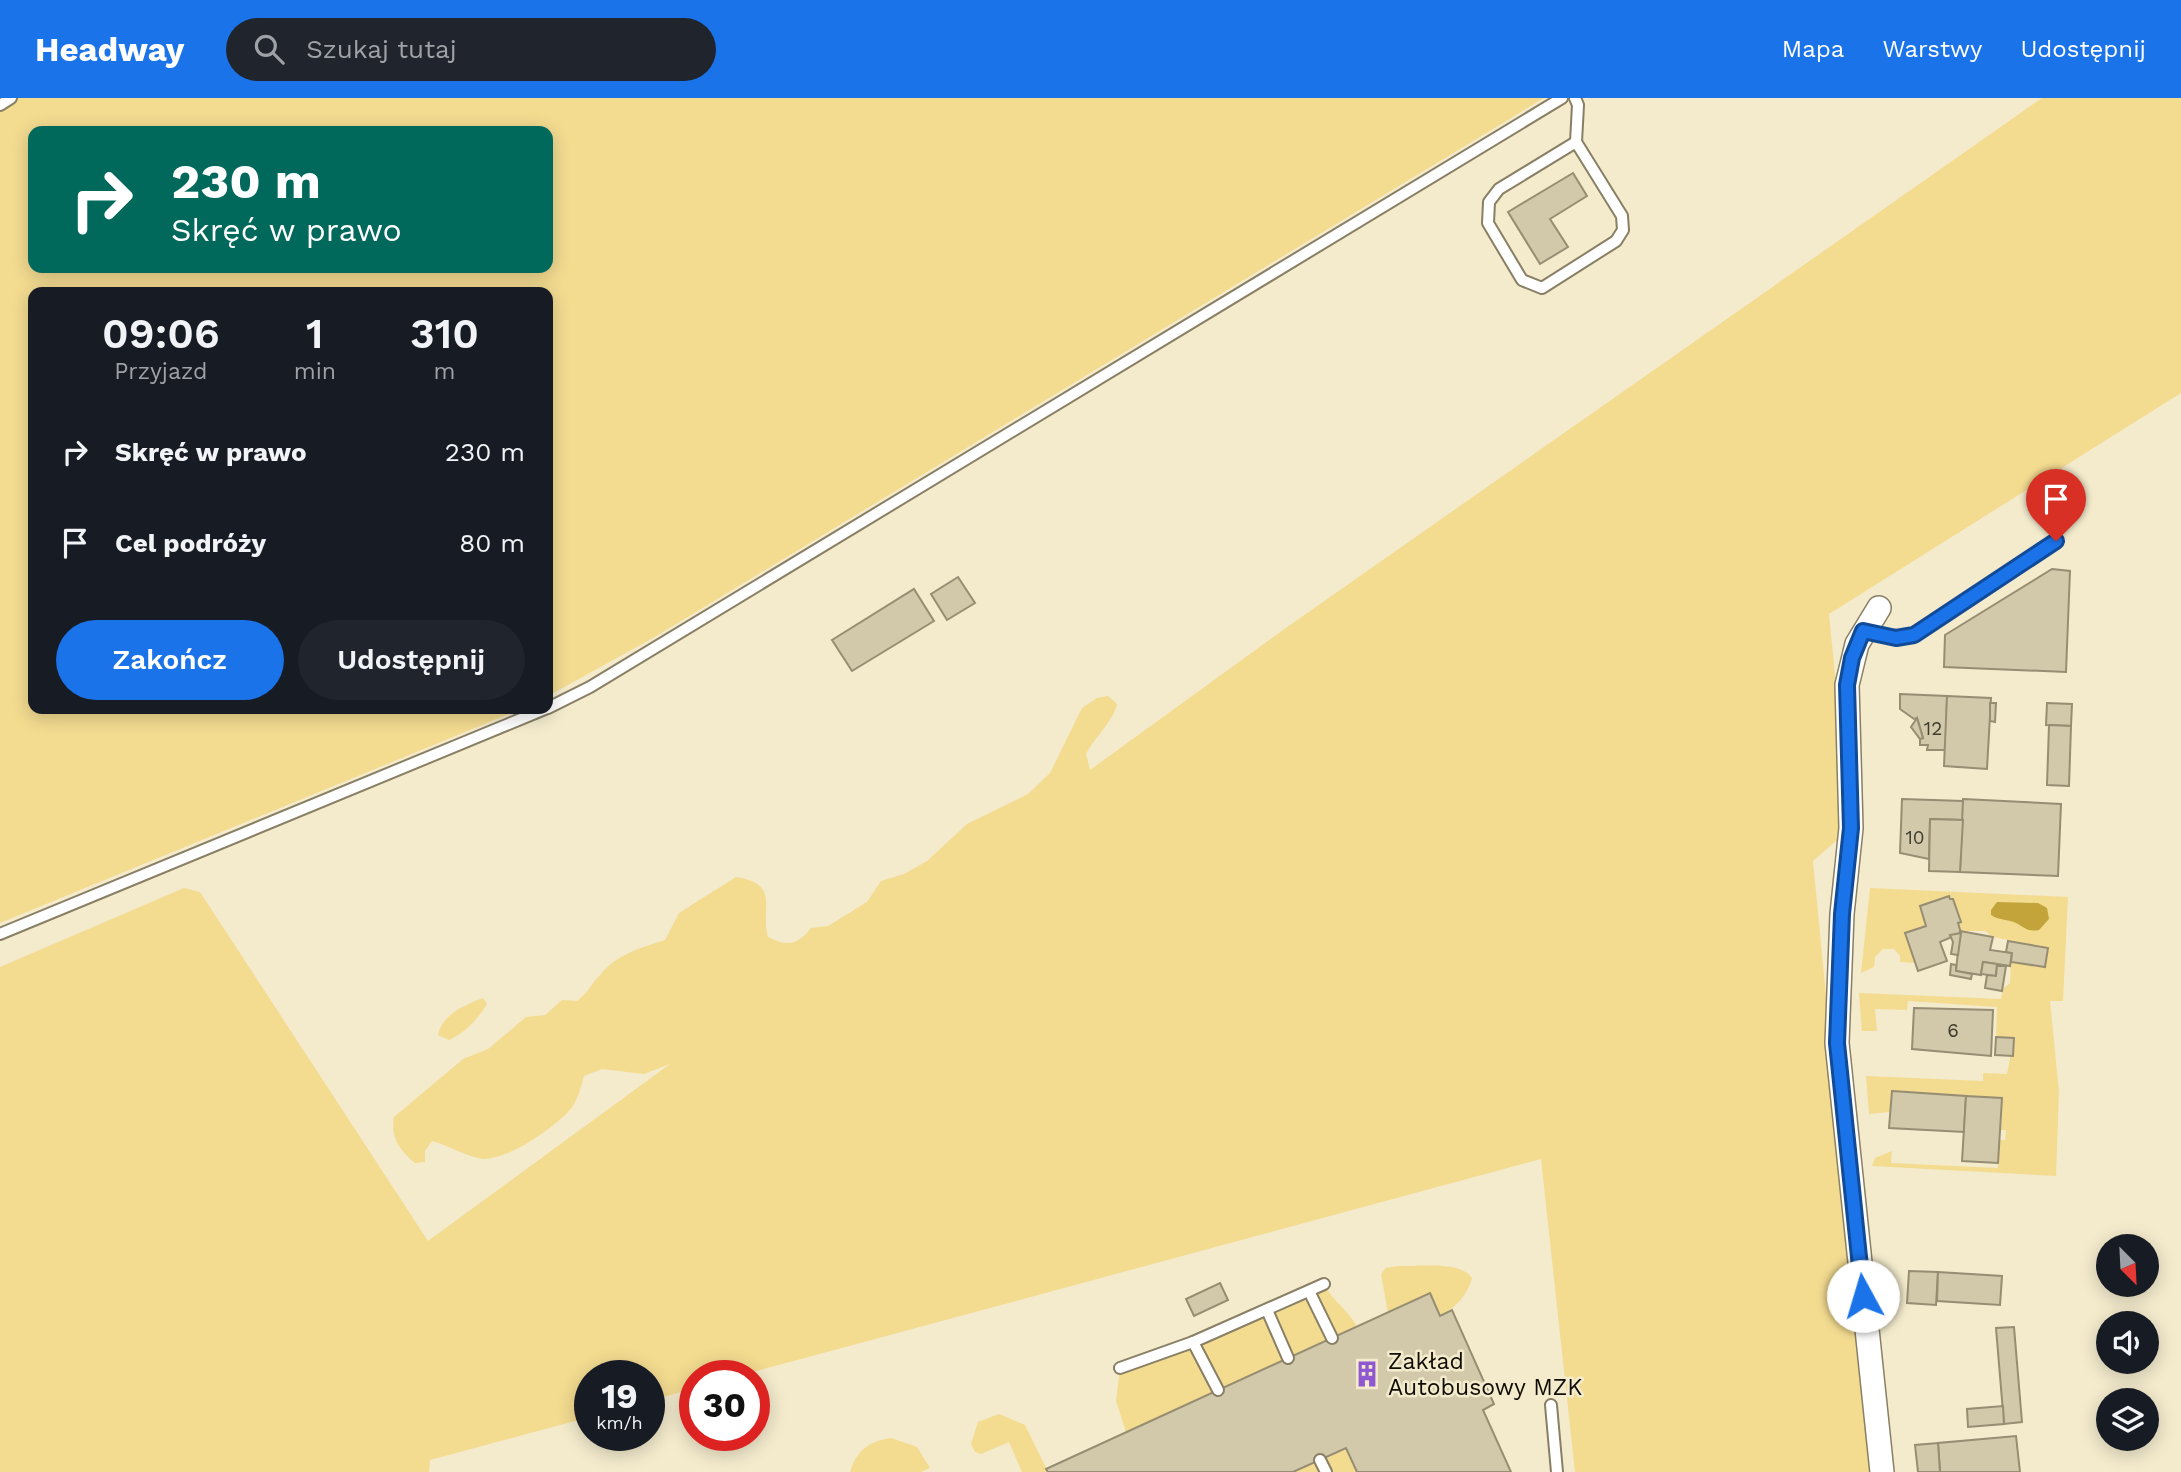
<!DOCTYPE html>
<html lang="pl">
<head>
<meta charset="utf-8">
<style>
  :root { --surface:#171b24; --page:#20242c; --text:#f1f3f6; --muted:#9ea1a6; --accent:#1a73e8 }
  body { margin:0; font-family:"Work Sans",sans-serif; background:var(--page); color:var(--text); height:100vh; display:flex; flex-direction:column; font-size:26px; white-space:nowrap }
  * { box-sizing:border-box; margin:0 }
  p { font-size:23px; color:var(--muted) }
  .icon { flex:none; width:38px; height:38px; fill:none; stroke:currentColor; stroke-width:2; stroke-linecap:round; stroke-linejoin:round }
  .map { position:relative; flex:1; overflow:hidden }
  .details { position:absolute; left:28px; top:189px; width:525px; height:427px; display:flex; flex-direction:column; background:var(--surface); border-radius:14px; box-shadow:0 4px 18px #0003 }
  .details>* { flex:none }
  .banner { position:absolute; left:28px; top:28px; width:525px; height:147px; border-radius:14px; box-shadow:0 4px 18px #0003; background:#00695c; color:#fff; overflow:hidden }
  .needle { width:46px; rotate:156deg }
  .tools { position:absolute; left:2096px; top:1136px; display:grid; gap:14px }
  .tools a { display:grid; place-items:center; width:63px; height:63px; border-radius:50%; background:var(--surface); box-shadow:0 4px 18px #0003; font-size:35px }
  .speed { position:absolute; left:574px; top:1262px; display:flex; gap:14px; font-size:35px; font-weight:700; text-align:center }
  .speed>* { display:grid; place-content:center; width:91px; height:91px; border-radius:50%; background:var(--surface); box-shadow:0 4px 18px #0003; line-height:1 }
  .speed small { font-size:18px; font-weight:400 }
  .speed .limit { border:10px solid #d22; background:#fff; color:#111 }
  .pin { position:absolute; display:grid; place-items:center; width:60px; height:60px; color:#fff; margin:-72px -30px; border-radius:50% 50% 50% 0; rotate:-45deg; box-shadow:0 0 7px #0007 }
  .pin .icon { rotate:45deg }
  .me { position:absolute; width:77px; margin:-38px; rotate:354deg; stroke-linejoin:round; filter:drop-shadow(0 0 5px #0008) }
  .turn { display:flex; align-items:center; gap:24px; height:147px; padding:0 28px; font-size:32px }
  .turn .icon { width:91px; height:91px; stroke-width:2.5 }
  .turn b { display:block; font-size:49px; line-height:60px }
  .eta { display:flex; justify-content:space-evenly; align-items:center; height:119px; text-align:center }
  .eta b { font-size:42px; font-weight:600; line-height:49px }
  .primary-button { display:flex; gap:14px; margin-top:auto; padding:14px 28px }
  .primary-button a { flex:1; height:80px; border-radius:42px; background:var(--accent); color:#fff; font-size:28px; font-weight:600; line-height:80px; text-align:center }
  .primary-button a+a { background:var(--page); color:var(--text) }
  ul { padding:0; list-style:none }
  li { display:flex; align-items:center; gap:21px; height:91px; padding:0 28px }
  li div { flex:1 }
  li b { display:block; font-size:26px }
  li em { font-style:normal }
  header { display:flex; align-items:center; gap:42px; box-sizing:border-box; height:98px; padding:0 35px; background:var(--accent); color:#fff }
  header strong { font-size:33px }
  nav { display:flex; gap:38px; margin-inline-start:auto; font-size:24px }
  .search { width:490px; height:63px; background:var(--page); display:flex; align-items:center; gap:18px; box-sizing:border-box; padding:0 24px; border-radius:38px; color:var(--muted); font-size:26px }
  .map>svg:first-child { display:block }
</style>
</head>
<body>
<header>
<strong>Headway</strong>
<div class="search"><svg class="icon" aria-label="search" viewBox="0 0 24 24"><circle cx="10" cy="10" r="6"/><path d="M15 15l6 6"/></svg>Szukaj tutaj</div>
<nav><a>Mapa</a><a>Warstwy</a><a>Udostępnij</a></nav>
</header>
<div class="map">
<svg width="2181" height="1374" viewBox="0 0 2181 1374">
  <rect width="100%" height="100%" fill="#f4ebcd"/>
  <g fill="#f3db90" fill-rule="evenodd">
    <path d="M0,0h1544l-891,540 -105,58v-404h-515v417h488l-521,214zM33,33h515v137h-515z"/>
    <path d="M2042,0h139v295l-352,221 16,161 -2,60 -30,26 59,611h-297l-34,-313 -799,216 -47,1v12l-46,13v-25h-59v41l-160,43 -1,12h-429v-505l184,-79 16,4 228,349 242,-177 -26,10 -42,-5 -18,7c-3,11 -7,27 -15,35 -17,18 -60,48 -85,48 -14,-1 -37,-14 -52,-18l-7,10v11l-10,1c-15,-13 -25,-25 -21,-46l69,-58 25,-10 38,-32 19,-2 17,-15 15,1c11,-8 14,-17 23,-26 17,-21 40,-27 65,-35l14,-27 57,-36c45,7 24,31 32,60 19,10 30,8 43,-9l17,-2 39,-24 14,-21 23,-7 23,-13 40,-37 61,-30 22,-21 32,-65 15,-10 11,-2 9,8c-3,16 -22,33 -31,50l4,16 193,-140z"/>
    <path d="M1870,790l198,9 -5,104h-13l9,91 -3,84 -184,-10 3,-8 17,-7 -1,12 107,5 2,-28h5l1,-10h-5l1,-32 -110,-7 -2,21 -21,2 -3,-38 117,5v-8l24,1 7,-36 -18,-1 1,-30 -89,-6 -1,9 -32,-1 2,22h-15l-3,-38 142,6 2,-10 7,-6 1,-21 34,5 3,-19 -55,-11 -8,-6h-25l-2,-8 3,-1 -8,-23 -5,-3 -28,10 6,20 -21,7 10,30 -15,-1v-6l-6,-7h-11l-8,8 -1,10 -13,6z"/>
    <path d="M483,900l4,6c-9,15 -21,28 -38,36l-11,-5c4,-20 26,-30 45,-37z"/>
    <path d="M1398,1168c19,1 62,-6 74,12 -4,16 -17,31 -32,38l-10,-22 -42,19 -7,-39 5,-6z"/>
    <path d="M1324,1186c9,18 24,25 33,43l-231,105 -10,-31 4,-33z"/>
    <path d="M999,1316l26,11 23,47h-26l-13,-30 -28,12 -6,-2 -4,-8 7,-22z"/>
    <path d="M891,1340l26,9 13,21 -9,4h-71c6,-21 19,-31 41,-34z"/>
    <path d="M1346,1350l11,24h-63z"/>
  </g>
  <path fill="#c3a43b" d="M1997,804l41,1 9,5 2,11 -10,11c-12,2 -13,-2 -23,-7 -8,-4 -16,-2 -25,-8v-5z"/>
  <g fill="#d2c9ab" stroke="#968d72" stroke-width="2">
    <path d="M1573,75l14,23 -37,23 18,28 -28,17 -32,-52z"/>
    <path d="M2052,471l18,2 -4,101 -122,-5 1,-32z"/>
    <path d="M958,479l17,26 -28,17 -16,-26z"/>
    <path d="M914,491l20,32 -82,50 -20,-31z"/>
    <path d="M1900,596l47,2 -1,54h-19l1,-5h-8v-6l3,-1 -6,-20 -3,1 -14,-10z"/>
    <path d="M1947,598l44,2 -4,71 -43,-3z"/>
    <path d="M1990,605h6l-1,19 -5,-1z"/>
    <path d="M2047,605l25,1 -1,22 -25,-1z"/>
    <path d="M1917,620l6,20 -3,1 -9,-12z"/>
    <path d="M2049,627l22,1 -2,60 -22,-1z"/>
    <path d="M1902,701l61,2v19l-33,-1 -1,40 -29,-6z"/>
    <path d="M1963,701l98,5 -3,72 -98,-4z"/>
    <path d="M1930,721l33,1 -3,52 -31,-1z"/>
    <path d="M1949,798l1,3h3l8,23 -3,1 3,10 -21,9 7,19 -29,10 -13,-38 21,-7 -6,-20z"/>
    <path d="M1960,833l33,6 -3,13 22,3 -2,13 -27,-4 -2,13 -25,-4z"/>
    <path d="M1961,835l-3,22 -7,-1 2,-12 -3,-7z"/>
    <path d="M2008,843l40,7 -3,19 -34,-5 1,-9 -6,-1z"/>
    <path d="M1983,864l14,2 -1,12 -15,-2z"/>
    <path d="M1951,866l5,1v6l16,3 -1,5 -21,-4z"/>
    <path d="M1997,868h9l-4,25 -17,-3 2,-13 9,1z"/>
    <path d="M1914,910l79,2 -2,46 -79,-7z"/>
    <path d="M1996,939l18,1 -1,18 -18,-1z"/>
    <path d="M1892,993l74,5 -2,36 -75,-4z"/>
    <path d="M1966,998l36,2 -4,65 -36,-2z"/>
    <path d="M1909,1173l29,1 -2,33 -29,-2z"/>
    <path d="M1938,1174l64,4 -2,29 -63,-4z"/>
    <path d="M1220,1185l8,17 -34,16 -8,-17z"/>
    <path d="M1430,1195l10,23 12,-6 42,94 -11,6 28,62h-154l-11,-24 -53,24h-245l-2,-3z"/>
    <path d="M2014,1229l8,95 -18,2 -8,-96z"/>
    <path d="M2003,1308l1,18 -36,3 -1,-18z"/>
    <path d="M2016,1338l4,36h-80l-2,-29z"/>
    <path d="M1938,1345l2,29h-22l-3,-27z"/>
  </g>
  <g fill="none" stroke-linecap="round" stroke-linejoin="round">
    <g stroke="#887f64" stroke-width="14">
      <g id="lane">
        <path d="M1575,0l3,7 -2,37 46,74 1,14 -7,11 -74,47 -20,-8 -34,-57 1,-21 10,-13 77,-47"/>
        <path d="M0,7l11,-7"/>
        <path d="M1863,533l33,7 18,-3 142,-94"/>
        <path d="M548,610l42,-21 972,-589"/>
        <path d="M0,836l545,-225"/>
        <path d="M1309,1193l23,47"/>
        <path d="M1267,1212l21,48"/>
        <path d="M1193,1244l25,48"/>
        <path d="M1120,1270l73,-26 131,-58"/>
        <path d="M1551,1307l6,67"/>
        <path d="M1320,1362l6,12"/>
      </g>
    </g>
    <g stroke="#887f64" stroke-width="26">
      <path id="street" d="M1879,510l-22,36 -10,41 4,143 -9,86 -5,129 45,429"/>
    </g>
    <use href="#lane" stroke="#fff" stroke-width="10"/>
    <use href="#street" stroke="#fff" stroke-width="23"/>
  </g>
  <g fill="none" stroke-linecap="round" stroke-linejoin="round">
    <g stroke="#114b97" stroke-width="18">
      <path id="route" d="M1863,1198l-26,-253 5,-129 9,-86 -4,-143 5,-27 11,-27 33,7 18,-3 142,-94"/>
    </g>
    <use href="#route" stroke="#1a73e8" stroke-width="12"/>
  </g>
  <defs>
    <g id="building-bare" transform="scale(2.1)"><path d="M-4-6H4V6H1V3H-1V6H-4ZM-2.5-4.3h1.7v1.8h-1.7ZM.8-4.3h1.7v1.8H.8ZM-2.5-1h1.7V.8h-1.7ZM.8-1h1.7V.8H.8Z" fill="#8f58d0" stroke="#f4ebcd" stroke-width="2.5" paint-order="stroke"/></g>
  </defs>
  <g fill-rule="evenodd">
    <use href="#building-bare" x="1367" y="1276"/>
  </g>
  <g text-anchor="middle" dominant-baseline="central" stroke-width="5" stroke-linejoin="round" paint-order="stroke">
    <g font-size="19" fill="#403c2e">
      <text x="1933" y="630">12</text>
      <text x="1915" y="739">10</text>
      <text x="1953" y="932">6</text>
    </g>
    <g font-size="23" fill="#100d04" stroke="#f4ebcd" text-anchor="start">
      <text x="1388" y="1263">Zakład<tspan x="1388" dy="26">Autobusowy MZK</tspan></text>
    </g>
  </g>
</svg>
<div class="tools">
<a><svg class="needle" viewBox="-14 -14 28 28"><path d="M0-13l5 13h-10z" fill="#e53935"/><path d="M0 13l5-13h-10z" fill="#9ea1a6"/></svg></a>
<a><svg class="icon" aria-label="sound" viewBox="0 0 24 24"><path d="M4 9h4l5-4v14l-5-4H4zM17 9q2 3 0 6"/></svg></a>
<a><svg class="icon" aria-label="layers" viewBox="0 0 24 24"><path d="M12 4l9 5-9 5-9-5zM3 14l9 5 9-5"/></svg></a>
</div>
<div class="speed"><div>19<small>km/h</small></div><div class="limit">30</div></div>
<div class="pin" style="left:2056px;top:443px;background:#d93025"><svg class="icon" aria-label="arrive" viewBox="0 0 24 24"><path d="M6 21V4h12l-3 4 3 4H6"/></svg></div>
<svg class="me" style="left:1863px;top:1198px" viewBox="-20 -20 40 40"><circle r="19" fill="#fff"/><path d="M0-13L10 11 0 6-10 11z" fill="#1a73e8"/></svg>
<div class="banner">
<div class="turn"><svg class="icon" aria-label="right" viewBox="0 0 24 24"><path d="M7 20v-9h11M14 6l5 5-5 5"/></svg><div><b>230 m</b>Skręć w prawo</div></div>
</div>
<section class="details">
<div class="eta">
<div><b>09:06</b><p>Przyjazd</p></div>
<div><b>1</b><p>min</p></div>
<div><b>310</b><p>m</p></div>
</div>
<ul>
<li><svg class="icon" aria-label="right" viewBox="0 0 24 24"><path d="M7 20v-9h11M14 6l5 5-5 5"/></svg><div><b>Skręć w prawo</b></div><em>230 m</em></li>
<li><svg class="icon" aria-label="arrive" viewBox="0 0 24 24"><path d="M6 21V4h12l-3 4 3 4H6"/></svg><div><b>Cel podróży</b></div><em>80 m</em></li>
</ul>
<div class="primary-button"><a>Zakończ</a><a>Udostępnij</a></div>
</section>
</div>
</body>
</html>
